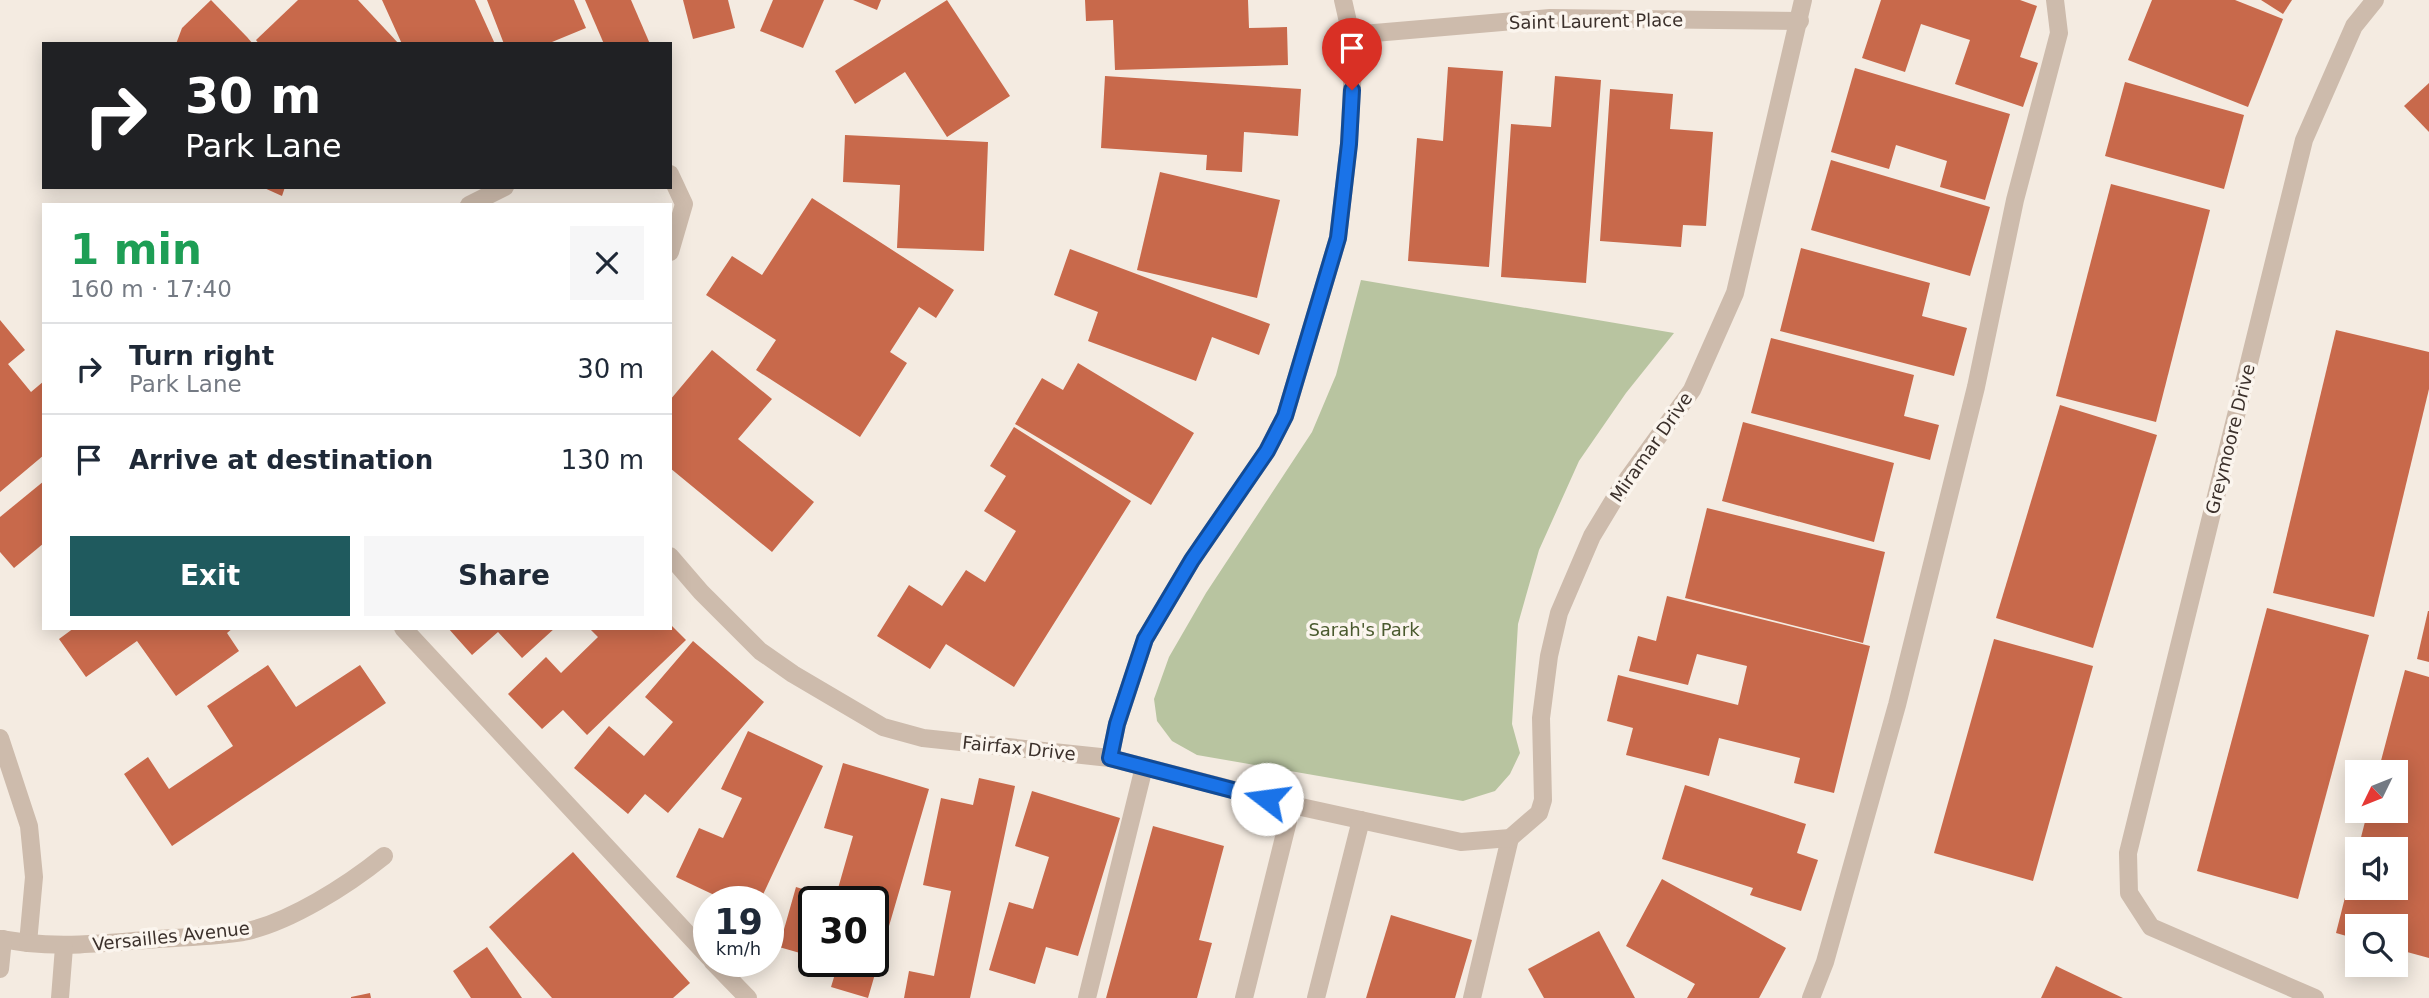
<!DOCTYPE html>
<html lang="en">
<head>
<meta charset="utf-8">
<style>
  :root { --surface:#fff; --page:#f6f6f7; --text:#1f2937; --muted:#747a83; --line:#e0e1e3; --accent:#1f5a5e }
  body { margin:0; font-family:"DejaVu Sans",sans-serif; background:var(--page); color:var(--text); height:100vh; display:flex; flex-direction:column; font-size:26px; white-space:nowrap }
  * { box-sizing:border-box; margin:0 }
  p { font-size:23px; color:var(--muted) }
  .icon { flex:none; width:38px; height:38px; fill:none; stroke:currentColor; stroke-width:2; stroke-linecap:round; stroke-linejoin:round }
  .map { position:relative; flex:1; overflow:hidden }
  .panel { position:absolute; left:42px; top:203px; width:630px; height:427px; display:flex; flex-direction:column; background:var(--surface); border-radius:0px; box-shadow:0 4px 18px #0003 }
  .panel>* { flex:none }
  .banner { position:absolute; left:42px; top:42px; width:630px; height:147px; border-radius:0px; box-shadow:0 4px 18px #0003; background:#202124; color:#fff; overflow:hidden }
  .needle { width:46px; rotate:227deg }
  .tools { position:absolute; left:2345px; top:760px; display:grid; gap:14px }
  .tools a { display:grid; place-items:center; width:63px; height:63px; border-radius:0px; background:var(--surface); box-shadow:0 4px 18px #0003; font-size:35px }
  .speed { position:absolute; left:693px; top:886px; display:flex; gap:14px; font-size:35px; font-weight:700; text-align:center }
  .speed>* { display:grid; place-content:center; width:91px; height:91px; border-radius:50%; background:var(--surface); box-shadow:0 4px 18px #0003; line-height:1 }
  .speed small { font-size:18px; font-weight:400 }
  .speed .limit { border:4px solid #111; border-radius:10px; background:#fff; color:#111 }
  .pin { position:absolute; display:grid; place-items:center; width:60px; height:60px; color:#fff; margin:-72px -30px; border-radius:50% 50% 50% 0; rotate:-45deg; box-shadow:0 0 7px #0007 }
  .pin .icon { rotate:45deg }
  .me { position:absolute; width:77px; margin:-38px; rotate:285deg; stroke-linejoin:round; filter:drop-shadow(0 0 5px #0008) }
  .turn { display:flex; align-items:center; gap:24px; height:147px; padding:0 28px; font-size:32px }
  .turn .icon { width:91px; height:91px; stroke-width:2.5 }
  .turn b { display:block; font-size:49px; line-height:60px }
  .round { display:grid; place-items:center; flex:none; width:74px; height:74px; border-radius:0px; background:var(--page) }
  .head { display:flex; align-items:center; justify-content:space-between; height:119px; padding:0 28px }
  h1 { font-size:42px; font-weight:700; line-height:52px; color:#1e9e55 }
  .action { display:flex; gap:14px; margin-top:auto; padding:14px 28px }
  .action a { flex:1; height:80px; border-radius:0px; background:var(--accent); color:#fff; font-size:28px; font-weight:700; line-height:80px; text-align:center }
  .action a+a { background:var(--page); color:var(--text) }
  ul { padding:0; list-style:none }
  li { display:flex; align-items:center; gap:21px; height:91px; padding:0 28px; border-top:2px solid var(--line) }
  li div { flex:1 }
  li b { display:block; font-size:26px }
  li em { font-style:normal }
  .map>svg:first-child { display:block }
</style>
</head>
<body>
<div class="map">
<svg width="2429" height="998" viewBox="0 0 2429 998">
  <rect width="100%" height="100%" fill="#f4ebe1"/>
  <path fill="#b8c4a0" d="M1361,280l313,53 -48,60 -47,68 -40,89 -21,74 -6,100 8,29 -10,21 -15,17 -32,10 -266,-46 -25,-14 -15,-20 -3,-22 15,-42 37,-64 106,-161 24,-57z"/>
  <g fill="#c8694b">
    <path d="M211,0l36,37 6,7h-77l6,-16z"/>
    <path d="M298,0h60l41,44h-140l-3,-4z"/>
    <path d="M382,0h93l20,44h-93z"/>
    <path d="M487,0h87l12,28 -34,14 1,2h-49z"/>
    <path d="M585,0h46l19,44h-46z"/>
    <path d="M683,0h45l7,28 -42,11z"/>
    <path d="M773,0h51l-21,48 -43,-17z"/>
    <path d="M853,0h28l-4,10z"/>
    <path d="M947,0l63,96 -63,41 -42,-65 -50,32 -20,-33z"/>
    <path d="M1085,0h163l1,28 38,-1 1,38 -173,5 -2,-50 -27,1z"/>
    <path d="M1881,0h139l17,6 -17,51 18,6 -15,44 -68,-23 15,-44 -49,-16 -16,48 -43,-14z"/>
    <path d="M2152,0h83l48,19 -35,88 -120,-47z"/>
    <path d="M2261,0h31l-9,14z"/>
    <path d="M1448,67l55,4 -14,196 -81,-6 9,-123 26,3z"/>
    <path d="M1855,68l155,46 -25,86 -45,-13 7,-26 -51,-16 -7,24 -58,-17z"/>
    <path d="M1105,76l196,13 -3,47 -54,-4 -2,40 -36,-2 1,-15 -106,-7z"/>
    <path d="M1555,76l46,4 -15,203 -85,-6 10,-153 40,3z"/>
    <path d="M2125,82l119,33 -20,74 -119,-33z"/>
    <path d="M2429,83v49l-25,-26z"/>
    <path d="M1610,89l63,5 -3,35 43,3 -7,94 -23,-1 -2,22 -81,-6z"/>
    <path d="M845,135l143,7 -4,109 -87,-3 3,-63 -57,-3z"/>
    <path d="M1831,160l159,47 -20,69 -159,-46z"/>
    <path d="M1160,172l120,28 -23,98 -120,-28z"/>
    <path d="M2111,184l99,26 -54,212 -100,-26z"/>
    <path d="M262,187h23l-3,9z"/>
    <path d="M812,198l142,92 -18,28 -17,-11 -29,45 17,11 -47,74 -104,-67 20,-30 -70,-45 26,-39 30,19z"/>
    <path d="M1801,248l129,35 -8,33 45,12 -13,48 -174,-45z"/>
    <path d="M1070,249l200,75 -11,31 -47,-18 -16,44 -108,-40 10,-29 -44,-17z"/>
    <path d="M0,320l25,30 -17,14 23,28 13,-11v74l-44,37z"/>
    <path d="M2336,330l93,22v37l-55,228 -101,-24z"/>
    <path d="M1771,338l143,37 -10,41 35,9 -9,35 -179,-47z"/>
    <path d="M712,350l60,49 -34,40 76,63 -42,50 -102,-84v-68z"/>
    <path d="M1078,363l116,70 -43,72 -136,-81 27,-46 21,12z"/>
    <path d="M2060,405l97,30 -64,213 -97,-30z"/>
    <path d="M1743,422l151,41 -20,79 -152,-41z"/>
    <path d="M1014,427l117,74 -117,186 -68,-43 -16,25 -53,-33 32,-51 33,21 24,-36 19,12 31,-51 -32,-20 22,-35 -16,-10z"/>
    <path d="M44,481v62l-30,25 -14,-16v-35z"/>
    <path d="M1707,508l178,44 -22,91 -178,-45z"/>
    <path d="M1667,596l203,50 -36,147 -40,-10 6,-25 -81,-20 -10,38 -83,-21 7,-27 -26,-7 11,-46 120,30 9,-39 -50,-12 -9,31 -59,-14 9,-35 18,5z"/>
    <path d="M2267,608l102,27 -71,264 -101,-28z"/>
    <path d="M2428,611h1v51l-12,-3z"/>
    <path d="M670,624l16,16 -99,95 -24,-25 -21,19 -34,-35 38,-37 15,16 37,-36 -9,-9h81z"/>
    <path d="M74,628h159l-6,5 12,18 -63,45 -39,-55 -51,36 -27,-38z"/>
    <path d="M448,628h107l-33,30 -24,-26 -26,23z"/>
    <path d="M1994,639l99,27 -60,215 -99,-28z"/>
    <path d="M693,641l71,61 -96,111 -23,-19 -17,20 -54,-46 35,-42 35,30 29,-34 -28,-25z"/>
    <path d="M268,665l28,42 64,-42 26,38 -214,143 -48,-72 24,-17 21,32 64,-43 -26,-40z"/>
    <path d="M2405,670l24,7v281l-33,-9v-23h-39v13l-21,-6 20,-79 1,33h39v-38h-38l10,-39h28v-38h-18z"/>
    <path d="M748,731l75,35 -63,135h-33l-51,-24 23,-49 24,10 19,-40 -21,-9z"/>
    <path d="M843,763l86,26 -61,209 -37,-11 7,-23 -9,-3h44v-60h-59v56l-35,-10 17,-60 39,12 18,-63 -29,-8z"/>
    <path d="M979,778l36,8 -45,212h-66l5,-27 25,5 17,-85 -28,-6 18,-87 32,7z"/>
    <path d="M1685,785l121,39 -9,29 21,7 -17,51 -51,-16 3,-7 -91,-29z"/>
    <path d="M1032,791l88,27 -42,138 -32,-9 -11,37 -46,-14 20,-68 24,7 16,-52 -34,-11z"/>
    <path d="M1153,826l71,20 -25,94 13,3 -15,55h-91z"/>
    <path d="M573,852l117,131 -17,15h-121l-63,-71z"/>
    <path d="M1662,879l124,69 -27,50h-72l8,-14 -69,-38z"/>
    <path d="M1391,915l81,25 -17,58h-89z"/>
    <path d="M1599,931l36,67h-91l-16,-29z"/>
    <path d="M487,947l35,51h-51l-18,-27z"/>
    <path d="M2056,966l50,24 17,8h-82z"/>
    <path d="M370,993l1,5h-20v-1z"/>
  </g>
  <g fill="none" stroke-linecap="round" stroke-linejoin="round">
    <g stroke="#cdbbac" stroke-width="18">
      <path d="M403,628l306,329"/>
      <path d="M712,961l36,37"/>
      <path d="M1087,998l57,-231"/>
      <path d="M1472,998l38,-160"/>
      <path d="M1811,998l14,-36 72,-257 79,-318 39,-187 44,-167 -4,-33"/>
    </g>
    <g stroke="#cdbbac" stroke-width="18">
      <path d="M1351,35l199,-17 250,3"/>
      <path d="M670,174l14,30 -14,48"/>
      <path d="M469,205l36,-18"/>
      <path d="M670,556l31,36 59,59 33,23 90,53 40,11 187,20 182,47 169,37 49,-4 29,-25 4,-13 -2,-82 8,-62 10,-43 33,-77 29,-48 71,-98 43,-97 68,-293"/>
      <path d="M0,738l29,88 5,51 -6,66 -28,-4"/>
      <path d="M1110,758l7,-34 28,-85 47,-79 75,-109 18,-35 53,-178 11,-94 4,-77 -2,-32 -8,-35"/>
      <path d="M28,943c40,4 78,0 118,-3 32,-3 65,-3 97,-8 46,-9 105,-47 141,-76"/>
      <path d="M0,969l3,-30"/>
      <path d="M60,998l4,-51"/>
      <path d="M1244,998l48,-193"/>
      <path d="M1316,998l45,-178"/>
      <path d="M2315,998l-164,-71 -22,-34 -1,-40 176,-713 50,-114 21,-26"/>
    </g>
  </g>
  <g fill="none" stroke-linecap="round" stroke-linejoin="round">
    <g stroke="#114b97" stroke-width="18">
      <path id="route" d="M1267,799l-157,-41 7,-34 28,-85 47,-79 75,-109 18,-35 53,-178 11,-94 3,-54"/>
    </g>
    <use href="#route" stroke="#1a73e8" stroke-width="12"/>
  </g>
  <g text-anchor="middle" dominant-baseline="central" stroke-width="7" stroke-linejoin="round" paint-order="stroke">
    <g font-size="18" fill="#3b302b" stroke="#fbf5ee">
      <text transform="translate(1596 21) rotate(-1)">Saint Laurent Place</text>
      <text transform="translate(2230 439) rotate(-76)">Greymoore Drive</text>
      <text transform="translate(1651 447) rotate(-55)">Miramar Drive</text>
      <text transform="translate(1019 748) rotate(6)">Fairfax Drive</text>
      <text transform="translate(171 936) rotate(-6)">Versailles Avenue</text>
    </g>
    <g font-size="18" fill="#4a5a2e" stroke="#fbf5ee">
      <text x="1364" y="629">Sarah's Park</text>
    </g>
  </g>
</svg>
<div class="tools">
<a><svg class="needle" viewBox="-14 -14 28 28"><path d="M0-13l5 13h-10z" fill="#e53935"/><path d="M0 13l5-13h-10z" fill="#747a83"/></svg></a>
<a><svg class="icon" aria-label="sound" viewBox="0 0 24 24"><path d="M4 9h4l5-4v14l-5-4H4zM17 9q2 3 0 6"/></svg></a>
<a><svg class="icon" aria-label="search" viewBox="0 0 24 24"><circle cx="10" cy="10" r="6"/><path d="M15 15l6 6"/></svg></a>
</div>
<div class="speed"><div>19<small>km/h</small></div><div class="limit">30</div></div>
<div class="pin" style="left:1352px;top:90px;background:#d93025"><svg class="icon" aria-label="arrive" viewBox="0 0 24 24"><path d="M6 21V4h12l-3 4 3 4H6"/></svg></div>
<svg class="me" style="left:1267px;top:799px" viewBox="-20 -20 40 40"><circle r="19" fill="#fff"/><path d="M0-13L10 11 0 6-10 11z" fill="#1a73e8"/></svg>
<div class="banner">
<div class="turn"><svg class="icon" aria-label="right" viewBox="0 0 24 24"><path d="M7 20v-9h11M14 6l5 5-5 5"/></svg><div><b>30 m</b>Park Lane</div></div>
</div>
<section class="panel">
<div class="head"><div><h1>1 min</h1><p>160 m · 17:40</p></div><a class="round"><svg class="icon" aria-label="close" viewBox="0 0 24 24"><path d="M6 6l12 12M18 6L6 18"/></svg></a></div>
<ul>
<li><svg class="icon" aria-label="right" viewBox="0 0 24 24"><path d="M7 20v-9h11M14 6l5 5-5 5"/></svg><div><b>Turn right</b><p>Park Lane</p></div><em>30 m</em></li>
<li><svg class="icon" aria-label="arrive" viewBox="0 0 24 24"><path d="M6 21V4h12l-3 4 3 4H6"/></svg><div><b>Arrive at destination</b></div><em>130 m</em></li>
</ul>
<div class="action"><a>Exit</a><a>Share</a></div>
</section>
</div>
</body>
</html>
